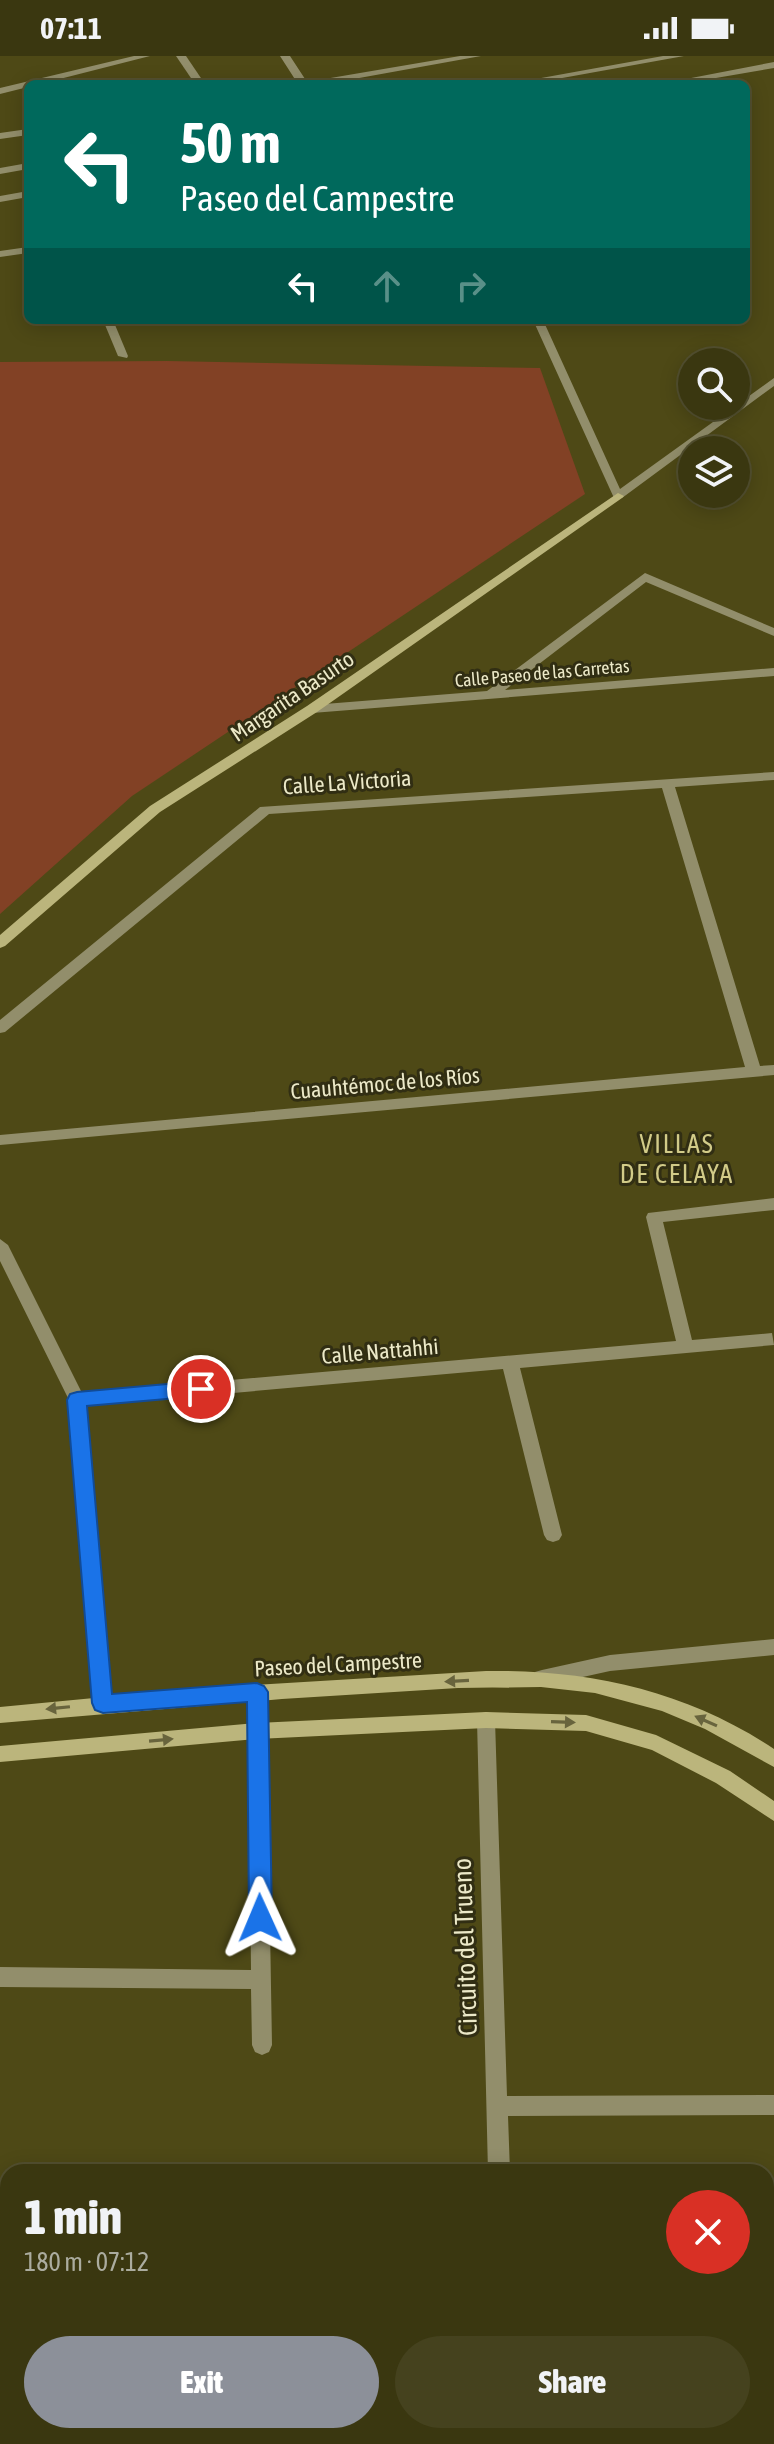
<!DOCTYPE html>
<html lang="en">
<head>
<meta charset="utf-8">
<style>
  :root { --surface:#3a3710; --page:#45421e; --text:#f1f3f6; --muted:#abac9f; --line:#545130; --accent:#8c9099 }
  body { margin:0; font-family:"Asap Condensed",sans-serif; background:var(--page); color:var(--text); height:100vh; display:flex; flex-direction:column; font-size:30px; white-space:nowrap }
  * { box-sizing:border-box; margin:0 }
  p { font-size:26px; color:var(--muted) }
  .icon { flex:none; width:44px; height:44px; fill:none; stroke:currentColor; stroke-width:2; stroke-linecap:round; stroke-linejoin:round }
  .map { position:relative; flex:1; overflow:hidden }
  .details { position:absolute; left:0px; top:2108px; width:774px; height:280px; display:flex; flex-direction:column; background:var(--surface); border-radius:24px 24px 0 0; box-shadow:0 4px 20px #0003,0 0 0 2px var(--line) }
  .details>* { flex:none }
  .banner { position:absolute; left:24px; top:24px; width:726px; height:244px; border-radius:12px; box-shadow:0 4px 20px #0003,0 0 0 2px var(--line); background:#00695c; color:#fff; overflow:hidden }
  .fabs { position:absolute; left:678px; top:292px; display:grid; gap:16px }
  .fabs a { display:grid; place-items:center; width:72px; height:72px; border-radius:50%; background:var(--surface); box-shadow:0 4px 20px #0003,0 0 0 2px var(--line); font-size:40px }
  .pin { position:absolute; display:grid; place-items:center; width:68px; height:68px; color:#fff; margin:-34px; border:4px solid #fff; border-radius:50%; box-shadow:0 2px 8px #0007 }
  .me { position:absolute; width:88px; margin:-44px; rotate:359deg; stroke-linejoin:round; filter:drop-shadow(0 0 6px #0008) }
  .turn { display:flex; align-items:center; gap:28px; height:168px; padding:0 24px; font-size:36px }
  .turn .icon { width:104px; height:104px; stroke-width:2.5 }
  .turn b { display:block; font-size:56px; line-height:68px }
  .lanes { display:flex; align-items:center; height:76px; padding:0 24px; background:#0003; justify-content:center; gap:40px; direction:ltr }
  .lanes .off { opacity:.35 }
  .round { display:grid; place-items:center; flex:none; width:84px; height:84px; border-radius:42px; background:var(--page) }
  .headline { display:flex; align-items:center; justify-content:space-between; height:136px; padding:0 24px }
  h1 { font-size:48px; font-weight:800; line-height:60px }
  .action { display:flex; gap:16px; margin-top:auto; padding:16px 24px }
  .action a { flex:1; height:92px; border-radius:48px; background:var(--accent); color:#fff; font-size:32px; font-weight:800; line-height:92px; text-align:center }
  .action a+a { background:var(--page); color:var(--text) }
  .status { display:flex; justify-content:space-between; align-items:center; height:56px; padding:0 40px; background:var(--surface); direction:ltr }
  .status svg { height:22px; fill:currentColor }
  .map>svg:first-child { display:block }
</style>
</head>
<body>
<div class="status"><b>07:11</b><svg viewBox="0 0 49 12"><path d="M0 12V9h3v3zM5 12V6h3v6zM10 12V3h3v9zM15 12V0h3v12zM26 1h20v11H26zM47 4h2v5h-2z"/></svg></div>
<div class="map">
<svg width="774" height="2388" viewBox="0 0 774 2388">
  <rect width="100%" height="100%" fill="#4e4916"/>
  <path fill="#824125" d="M167,305l373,7 45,126 -453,302 -132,118v-552z"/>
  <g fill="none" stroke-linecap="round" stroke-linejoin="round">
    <g fill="#928e6b" fill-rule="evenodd">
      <path d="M134,0h16l-110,28h-12v3l-28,7v-6z"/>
      <path d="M176,0h10l19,28h-10z"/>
      <path d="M280,0h10l17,26 153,-26h21l-155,28h-28z"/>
      <path d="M663,0h21l-155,28h-21z"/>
      <path d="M774,6v6l-93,16h-21z"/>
      <path d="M28,73v6l-28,4v-6z"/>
      <path d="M28,107v6l-28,5v-6z"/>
      <path d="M28,135v6l-28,5v-6z"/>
      <path d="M28,191v6l-28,4v-6z"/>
      <path d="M103,264h10l15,36 -1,2 -9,-2z"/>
      <path d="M533,264h10l77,169 154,-111v8l-152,112h-8z"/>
      <path d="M645,517l129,55v8l-128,-54 -141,108 269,-22v8l-462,37 -6,-4 6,-4 175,-14z"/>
      <path d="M774,716v8l-99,7 85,279 14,-1v10l-774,70v-10l745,-68 -83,-279 -393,26 -264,218 -5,1v-13l260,-213z"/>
      <path d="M774,1142v12l-111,12 29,118 80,-7 2,12 -254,23 42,167 -3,5 -6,2 -6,-2 -3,-5 -41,-166 -417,37 26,297 -2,6 -7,2 -7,-2 -2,-6 -25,-303 -69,-139v-22l8,6 74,148 594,-52 -30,-124 2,-4z"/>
      <path d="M774,1583v16l-164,16 -68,15 -7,-2 -2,-6 2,-6 7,-2 68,-15z"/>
      <path d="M257,1628l7,2 2,6 6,353 -3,7 -7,3 -7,-3 -3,-7 -1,-56 -251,-2v-20l251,3 -3,-278 2,-6z"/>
      <path d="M486,1656l7,2 2,6 12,376 267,-1v20l-266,1 2,56h-22l-11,-452 2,-6z"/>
      <rect x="766" y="2296" width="8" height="22"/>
      <rect x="493" y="2380" width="22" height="8"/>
    </g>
    <g fill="#bbb57c" fill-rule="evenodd">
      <path d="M618,437l6,3 -2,2 -305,214 -157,100 -155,134 -5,2v-13l150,-129 157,-100z"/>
      <path d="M486,1615c102,-2 202,20 288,78v18l-69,-38 -43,-18 -67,-18 -54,-6 -83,1 -176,11 -282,24v-16l188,-18z"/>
      <path d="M486,1656l100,3 70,20 74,36 44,30v20l-58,-38 -64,-33 -66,-19 -100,-3 -229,11 -257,23v-16l257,-23z"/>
    </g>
  </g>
  <defs><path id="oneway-solid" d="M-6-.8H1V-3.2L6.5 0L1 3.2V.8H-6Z" transform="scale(2)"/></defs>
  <g fill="#68643d">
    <use href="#oneway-solid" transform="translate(457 1625) rotate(177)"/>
    <use href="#oneway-solid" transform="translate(58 1652) rotate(174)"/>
    <use href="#oneway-solid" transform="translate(706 1665) rotate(-156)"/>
    <use href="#oneway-solid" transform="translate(563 1666) rotate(2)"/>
    <use href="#oneway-solid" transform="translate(161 1684) rotate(-5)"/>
  </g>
  <path fill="#1a73e8" stroke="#114b97" stroke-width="2" d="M201,1325l6,3 3,5 -3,5 -6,2 -114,10 25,288 145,-11 7,3 4,6 4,226 -4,7 -8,3 -8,-3 -3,-7 -2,-216 -144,11 -8,-3 -3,-7 -25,-303 3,-6 7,-2z"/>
  <g text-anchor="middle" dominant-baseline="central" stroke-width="6" stroke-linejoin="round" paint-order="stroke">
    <g font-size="18" fill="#ece9c8" stroke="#312e13">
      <text transform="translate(542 617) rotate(-5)">Calle Paseo de las Carretas</text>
    </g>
    <g font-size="22" fill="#ece9c8" stroke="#312e13">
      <text transform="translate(292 640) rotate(-34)">Margarita Basurto</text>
      <text transform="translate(347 726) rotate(-4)">Calle La Victoria</text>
      <text transform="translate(385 1027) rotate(-5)">Cuauhtémoc de los Ríos</text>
      <text transform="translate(380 1295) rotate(-5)">Calle Nattahhi</text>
      <text transform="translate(338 1608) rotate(-3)">Paseo del Campestre</text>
    </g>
    <g font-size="26" letter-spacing="2" fill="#d2cb88" stroke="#312e13">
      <text x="677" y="1088">VILLAS<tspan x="677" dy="30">DE CELAYA</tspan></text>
    </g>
    <g font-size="26" fill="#ece9c8" stroke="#312e13">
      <text transform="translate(465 1891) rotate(-92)">Circuito del Trueno</text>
    </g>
  </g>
</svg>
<div class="fabs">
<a><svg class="icon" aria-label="search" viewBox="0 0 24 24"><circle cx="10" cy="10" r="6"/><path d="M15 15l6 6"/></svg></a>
<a><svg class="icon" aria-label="layers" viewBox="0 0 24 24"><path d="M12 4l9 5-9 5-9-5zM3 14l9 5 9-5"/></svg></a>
</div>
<div class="pin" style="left:201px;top:1333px;background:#d93025"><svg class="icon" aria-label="arrive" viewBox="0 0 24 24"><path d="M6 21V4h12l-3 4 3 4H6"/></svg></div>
<svg class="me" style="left:260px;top:1862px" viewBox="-20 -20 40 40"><path d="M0-17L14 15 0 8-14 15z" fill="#1a73e8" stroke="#fff" stroke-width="4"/></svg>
<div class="banner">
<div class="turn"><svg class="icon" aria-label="left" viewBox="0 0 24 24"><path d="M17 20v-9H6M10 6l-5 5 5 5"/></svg><div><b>50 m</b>Paseo del Campestre</div></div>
<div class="lanes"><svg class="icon" aria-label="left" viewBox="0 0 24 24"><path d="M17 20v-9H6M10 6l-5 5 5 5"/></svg><svg class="icon off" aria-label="ahead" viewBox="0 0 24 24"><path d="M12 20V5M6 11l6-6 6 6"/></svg><svg class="icon off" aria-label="right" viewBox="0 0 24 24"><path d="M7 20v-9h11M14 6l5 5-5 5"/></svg></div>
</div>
<section class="details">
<div class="headline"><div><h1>1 min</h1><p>180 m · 07:12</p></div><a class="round" style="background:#d93025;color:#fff"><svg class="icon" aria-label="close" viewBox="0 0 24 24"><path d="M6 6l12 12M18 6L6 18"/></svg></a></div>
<div class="action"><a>Exit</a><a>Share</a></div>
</section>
</div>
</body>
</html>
